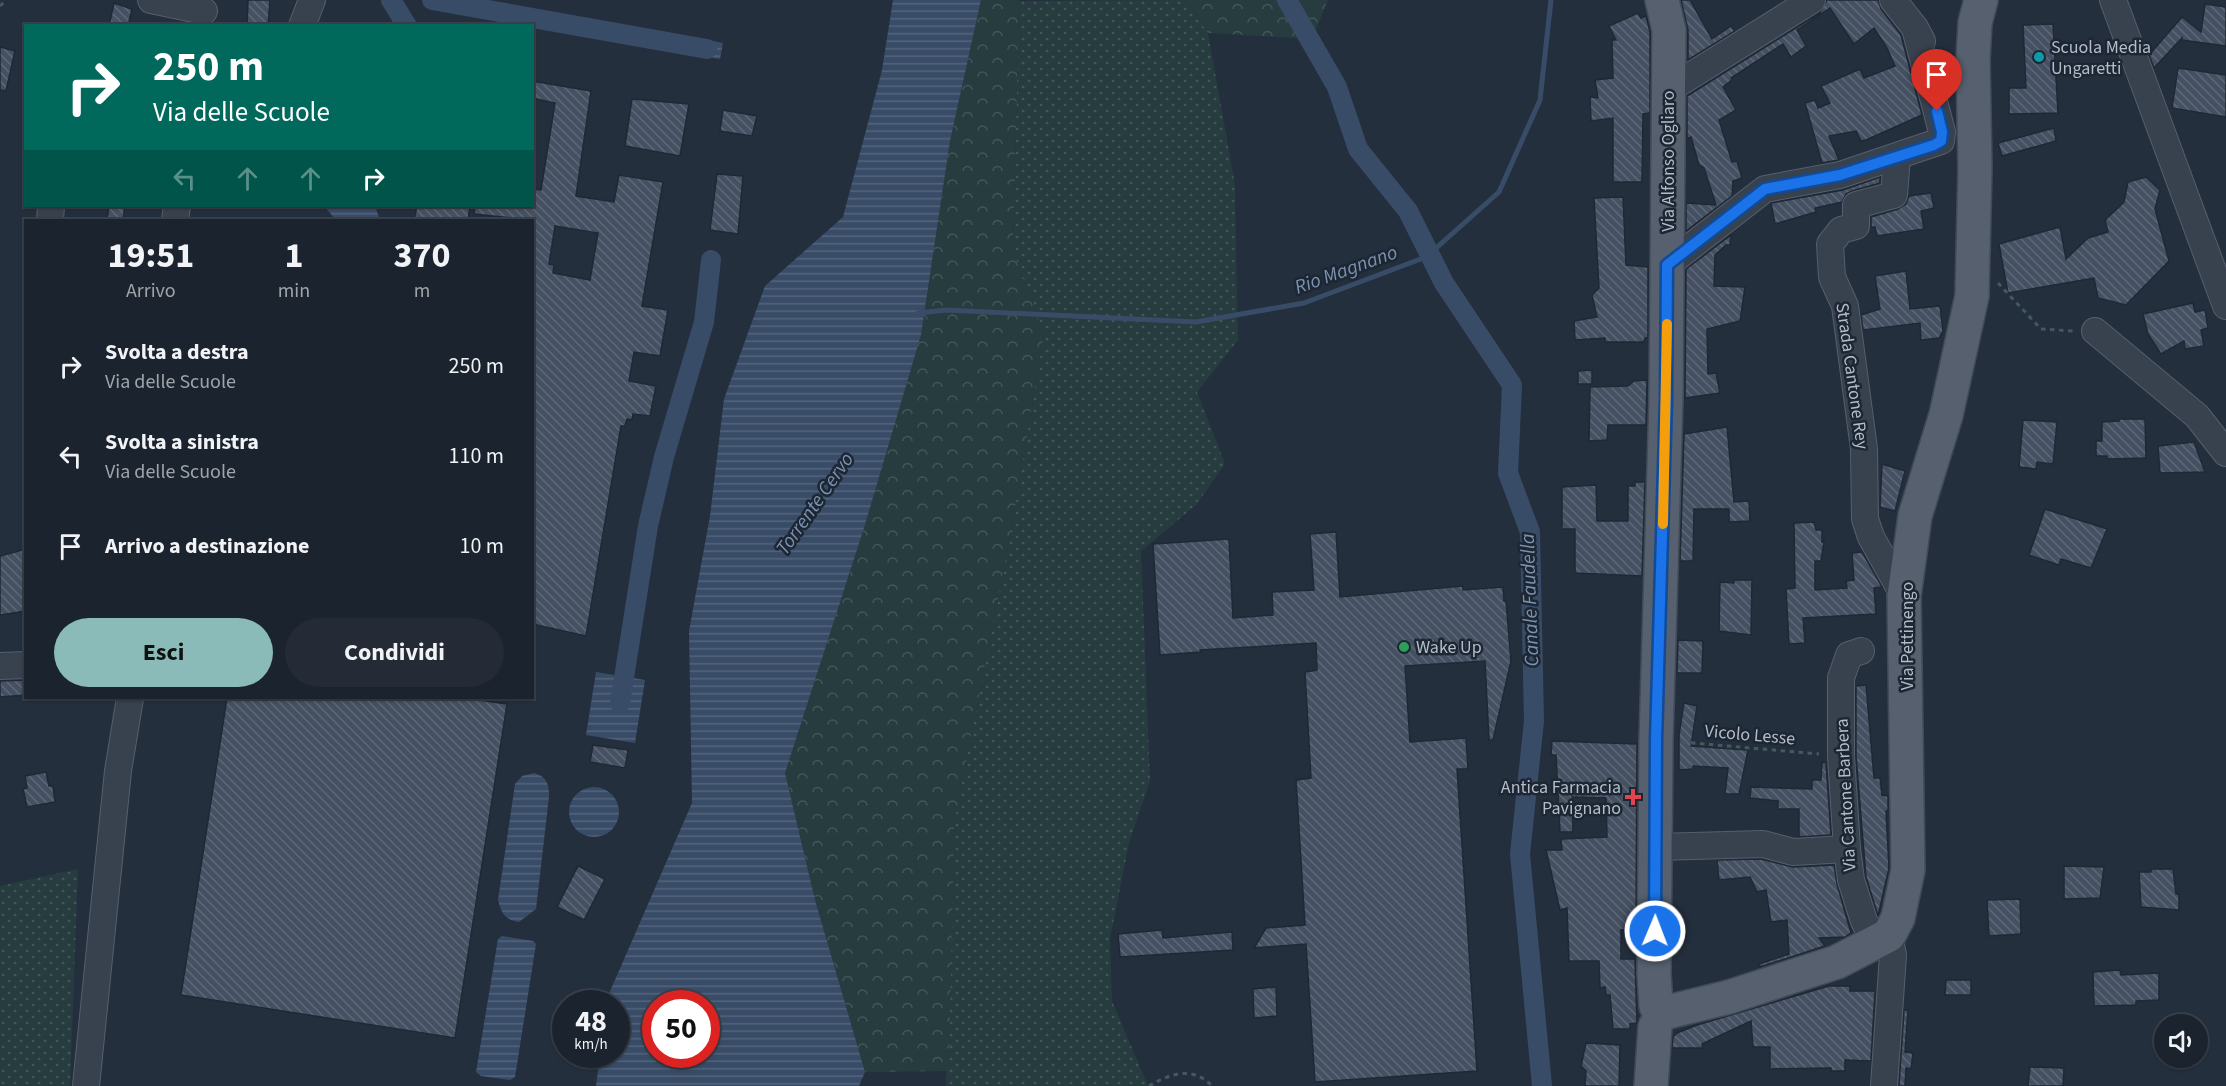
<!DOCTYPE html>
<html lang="it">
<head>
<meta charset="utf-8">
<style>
  :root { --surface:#1b232e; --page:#242b36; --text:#f1f3f6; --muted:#a0a4aa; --line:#39404a; --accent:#8bbbb9 }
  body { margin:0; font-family:"Source Sans 3",sans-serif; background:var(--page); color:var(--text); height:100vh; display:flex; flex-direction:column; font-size:22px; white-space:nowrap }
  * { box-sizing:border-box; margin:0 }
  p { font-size:20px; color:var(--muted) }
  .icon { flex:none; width:33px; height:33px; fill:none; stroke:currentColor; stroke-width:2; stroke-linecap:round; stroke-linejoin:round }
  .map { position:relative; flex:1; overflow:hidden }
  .drawer { position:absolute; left:24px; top:219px; width:510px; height:480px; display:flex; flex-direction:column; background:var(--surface); border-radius:0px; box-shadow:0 2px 4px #0004,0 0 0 2px var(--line) }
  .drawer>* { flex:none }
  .hud { position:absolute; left:24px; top:24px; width:510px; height:183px; border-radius:0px; box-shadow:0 2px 4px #0004,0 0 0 2px var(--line); background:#00695c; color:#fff; overflow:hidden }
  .tools { position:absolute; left:2154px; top:1014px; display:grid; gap:12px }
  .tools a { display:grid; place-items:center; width:54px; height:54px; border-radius:50%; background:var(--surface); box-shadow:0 2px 4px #0004,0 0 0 2px var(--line); font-size:30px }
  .speed { position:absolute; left:552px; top:990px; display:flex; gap:12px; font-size:30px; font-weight:700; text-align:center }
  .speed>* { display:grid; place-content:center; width:78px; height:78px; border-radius:50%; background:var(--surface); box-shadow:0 2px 4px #0004,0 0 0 2px var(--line); line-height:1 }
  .speed small { font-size:15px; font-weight:400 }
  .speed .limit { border:9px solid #d22; background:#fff; color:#111 }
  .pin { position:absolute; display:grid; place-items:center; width:51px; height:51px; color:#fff; margin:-62px -26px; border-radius:50% 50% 50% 0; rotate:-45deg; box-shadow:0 0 6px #0007 }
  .pin .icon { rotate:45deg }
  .me { position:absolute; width:66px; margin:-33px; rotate:1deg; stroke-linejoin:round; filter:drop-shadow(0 0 4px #0008) }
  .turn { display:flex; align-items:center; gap:21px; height:126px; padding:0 30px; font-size:27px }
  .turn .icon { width:78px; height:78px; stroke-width:2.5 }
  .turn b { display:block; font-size:42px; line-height:51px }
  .lanes { display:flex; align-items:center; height:57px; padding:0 30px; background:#0003; justify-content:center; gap:30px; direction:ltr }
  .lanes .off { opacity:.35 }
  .eta { display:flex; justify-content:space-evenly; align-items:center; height:102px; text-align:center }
  .eta b { font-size:36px; font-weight:700; line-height:42px }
  .action { display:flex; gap:12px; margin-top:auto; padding:12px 30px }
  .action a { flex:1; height:69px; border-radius:36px; background:var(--accent); color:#111; font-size:24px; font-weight:700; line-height:69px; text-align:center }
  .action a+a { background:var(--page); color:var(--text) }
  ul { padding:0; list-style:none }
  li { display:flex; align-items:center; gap:18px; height:90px; padding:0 30px }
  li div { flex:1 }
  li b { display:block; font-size:22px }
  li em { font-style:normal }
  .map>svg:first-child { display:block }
</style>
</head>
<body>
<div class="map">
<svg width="2226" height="1086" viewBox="0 0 2226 1086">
  <defs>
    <pattern id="grass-dots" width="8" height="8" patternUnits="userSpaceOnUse" patternTransform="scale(1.5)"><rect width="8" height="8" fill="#263c3f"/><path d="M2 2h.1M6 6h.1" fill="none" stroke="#435659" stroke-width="1.8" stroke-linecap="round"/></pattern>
    <pattern id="forest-crowns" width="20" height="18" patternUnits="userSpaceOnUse" patternTransform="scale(1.5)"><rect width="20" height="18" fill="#263c3f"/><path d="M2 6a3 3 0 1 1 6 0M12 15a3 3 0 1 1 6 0" fill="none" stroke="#435659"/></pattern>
    <pattern id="water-rules" width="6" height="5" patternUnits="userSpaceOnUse" patternTransform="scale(1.5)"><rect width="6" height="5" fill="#394c67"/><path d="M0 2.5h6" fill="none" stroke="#53647b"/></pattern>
    <pattern id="building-back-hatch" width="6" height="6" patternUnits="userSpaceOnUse" patternTransform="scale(1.5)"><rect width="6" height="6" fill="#455162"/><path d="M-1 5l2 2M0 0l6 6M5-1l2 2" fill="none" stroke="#5d6877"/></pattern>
  </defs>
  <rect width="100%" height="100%" fill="#242f3e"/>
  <g fill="url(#grass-dots)">
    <path d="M1186,0l22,33 27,152 3,155 -41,52 28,72 -29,41 -55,46 9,230 -21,62 -19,96 2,62 36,85h-202l8,-262 58,-298 32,-192 -31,-82 6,-251z"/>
    <path d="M78,869l-8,217h-70v-200z"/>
  </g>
  <g fill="url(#forest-crowns)">
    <path d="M981,0h38l-6,251 31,83 -32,192 -58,298 -5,247 -84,1 -50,-172 -30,-127 79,-245 57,-193 29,-194z"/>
    <path d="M1186,0h142l-16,39 -104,-6z"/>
  </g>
  <g fill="url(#water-rules)" fill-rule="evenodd">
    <path d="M893,0h88l-31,141 -29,194 -57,193 -79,245 30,127 50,172 -6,14h-263l4,-31 16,-1v-50l-9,-1 1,-7 84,-193 -3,-172 21,-115 14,-117 41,-113 78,-69 39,-147zM656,1004h50v50h-50z"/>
    <path d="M683,36l40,7 -3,16 -40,-6z"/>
    <path d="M324,206h51l5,14h-44z"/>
    <path d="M596,672l49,8 -10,63 -49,-8z"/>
    <path d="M534,773c13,4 15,11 15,24l-13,112 -17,13c-15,-3 -17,-8 -21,-22l17,-116 7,-8z"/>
    <circle cx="594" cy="812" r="25"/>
    <path d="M502,936l31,5 3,3 -21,133 -5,3 -29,-4 -5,-4 22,-133z"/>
  </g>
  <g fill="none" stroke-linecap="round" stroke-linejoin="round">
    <path stroke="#394c67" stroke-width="5" d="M918,313l29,-3 249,12 108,-19 122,-46 73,-65 41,-92 11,-100"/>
    <g stroke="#394c67" stroke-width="20">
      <path d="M391,0l16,26"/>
      <path d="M432,0l275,49"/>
      <path d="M1287,0l50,87 21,62 50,62 36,72 68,102 -4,88 22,59 4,189 -14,133 22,232"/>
      <path d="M620,703l28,-177 16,-69 40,-135 7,-62"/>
    </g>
  </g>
  <g fill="url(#building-back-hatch)" stroke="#1f2835" stroke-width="1.5" fill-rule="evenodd">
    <path d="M248,0h22l-2,26h-21z"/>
    <path d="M1681,0h9l22,39 19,-13 4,5 -47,29v-30z"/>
    <path d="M1827,0h51l3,9 20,26 21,80 -56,25 -5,1 -5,-10 -27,5 10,24 -17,3 -17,-60 10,-3 3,8 12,-5 -9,-17 39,-17 4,9 31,-12 -9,-20 -12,-18 -20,16 -24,-36 -33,22 9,16 -15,11 -8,-13 -52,34 1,2 -9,7 13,23 -17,10 13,42 5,-1 5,17 -9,3 -1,15 -46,35v-28l30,2 -12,-37 -5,-3 -8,-28 -4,2v-43l133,-83z"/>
    <path d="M114,3l18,6 -4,17h-19z"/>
    <path d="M2205,4l21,3v39l-44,-6v-2l-28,30 -5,-13 33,-38 19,15z"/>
    <path d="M1638,13l3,5 5,-2 4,16v81l-7,1 -1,68h-29v-64l-22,3 -1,-24 8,1 -3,-18 18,-2 -1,-38h4l-7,-14z"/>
    <path d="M2053,24l5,89 -49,1v-26h17l-3,-63z"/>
    <path d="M0,47l15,4 -9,40 -6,-1z"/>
    <path d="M2178,68l48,7v42l-54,-9z"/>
    <path d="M532,81l59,10 -15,105 38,6 5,-27 44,7 -21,124 26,4 -8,46 -26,-4 -5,29 27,5 -6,30 -17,-2 -1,6 -5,-1 -2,7h-4l-35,210 -54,-12v-404l-58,-6 1,-8h57v-17l9,1 14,-87 -23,-5zM555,226l43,7 -8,47 -37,-7 1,-8 -5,-1z"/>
    <path d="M632,99l57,5 -9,52 -55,-10z"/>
    <path d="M723,110l34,6 -5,20 -32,-5z"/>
    <path d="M2054,128l2,13 -54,15 -4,-13z"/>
    <path d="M717,174l26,2 -5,58 -28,-4z"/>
    <path d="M1880,177v6l-28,8 -6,3 -4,8 -27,6 1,4 -41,12 -4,-21 72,-13z"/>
    <path d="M2146,177l14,13 -5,19 14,52 -43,44 -28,-7 -4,-20 -86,15 -9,-49 61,-17 6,32 22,-21 20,-6 -3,-12 19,-18 4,-20z"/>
    <path d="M1931,193l3,15 -13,3 3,18 -47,7 -2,-9h-4v-10l27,-8 8,-5 3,-8z"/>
    <path d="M1623,197l3,68 22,2v71h-3l-1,4h-39v-4l-30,2 -1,-19 23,-4 -5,-22 7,-7 -5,-90z"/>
    <path d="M109,206h16l-2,14h-16z"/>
    <path d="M417,206h53l-2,14h-54z"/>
    <path d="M1731,235l-1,10h-4l-11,10 -1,31 31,1 -5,34 -33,8 1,45 8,-1 4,20 -35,5 1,-129z"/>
    <path d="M1906,271l4,38 30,-3 3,25 -4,7 -18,2 -1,-17 -57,7 -2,-15 19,-6 -5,-33z"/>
    <path d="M2193,303l2,9 10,-2 3,18 -7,2 3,16 -19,3 -1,-8 -23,13 -13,-20 -5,-20z"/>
    <path d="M1592,370v14h-14v-13z"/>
    <path d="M1647,380l-1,45h-38l-1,15 -18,1 1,-54 38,-1 6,-5z"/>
    <path d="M2119,419h26l1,39 -39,1v-3h-11v-15h6v-19l17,-1z"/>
    <path d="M2023,420l34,2 -4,42 -16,-2 -1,7 -17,-2z"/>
    <path d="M1727,427l7,75 15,-1 1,20 -21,1v-13h-35l-1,52h-13l4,-127z"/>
    <path d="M2194,442l11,30 -45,1 -2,-27z"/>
    <path d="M1882,464l23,7 -10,40 -15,-4z"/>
    <path d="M1635,482h10l-3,94 -67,-3v-44h-13v-42l34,-2 1,36h31v-35h7z"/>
    <path d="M2045,509l62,20 -16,39 -30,-9 -2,6 -30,-10z"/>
    <path d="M1814,522l2,8h6v12l2,-1 -3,20h-6v29l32,-2 -1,-7 8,-1 -2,-27 10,-1 20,35 -8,1 2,26 -73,4 2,25 -16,1 -3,-55 9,-1 -1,-65z"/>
    <path d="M1336,532l4,65 123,-11v4l40,-3 1,14h2l5,60 -18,79h-4l-4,-79 -80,5 5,76 56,-4 2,31h-11l20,302 -162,11 -9,-138 -52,4 12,-20 39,-3 -9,-145 15,-2 -6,-106 12,-2 -1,-27 -116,7 1,2 -41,3 -7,-111 76,-5 4,79 40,-3 -1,-23 42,-2 -4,-56z"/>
    <path d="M26,549v62l-26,4v-59z"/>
    <path d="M1734,580h18l-1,55 -32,-4 1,-49 14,1z"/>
    <path d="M1678,640l25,1 -1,32h-25z"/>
    <path d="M26,680v15l-26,2v-16z"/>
    <path d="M1866,685l8,93h6l2,17 6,1v15h-2l3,57 -11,48 -12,-39 -10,-121v-70z"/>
    <path d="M227,698h238l42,6 -52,334 -274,-43z"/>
    <path d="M1684,703l13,3 -6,40 57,4 -9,44h-14l3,-26 -35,-2v3l-14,1v-35z"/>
    <path d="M1552,741l85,3 -1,181h-3v4l-12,1v29h14l2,64 -7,1v5h-17l-3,-34h-4l-1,-8 -5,1 -1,-27h-30l-2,-53 -7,2 -14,-60h16l-1,-11 46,-2 -1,-39 -34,-1 1,35h-13l-4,-77h-5z"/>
    <path d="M593,745l35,5 -3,18 -35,-6z"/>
    <path d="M1822,762l4,1 5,72 -32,2v-28h-21v-8l-28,-3 1,-11 61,2v-9h9z"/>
    <path d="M46,772l3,14h4l2,16 -28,5 -4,-18 4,-1 -2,-12z"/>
    <path d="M1761,859l32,8 41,-2 3,19 14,49 -6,4 -26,1 6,8 -65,21 -1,-3 30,-10 -2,-34 -16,2 -5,-32 -9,2 -7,-15 -31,3 -2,-20z"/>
    <path d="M578,866l27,13 -21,41 -27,-13z"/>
    <path d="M2064,866l40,1 -4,31 -36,1z"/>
    <path d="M2151,869h22l3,25h3v16l-38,-3 -2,-35h12z"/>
    <path d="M2020,899l1,35 -32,2 -2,-36z"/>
    <path d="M1162,930l1,8 69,-6 1,18 -113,7 -2,-23z"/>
    <path d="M2120,970l1,5 38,-2v27l-23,1v4l-42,1 -1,-34z"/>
    <path d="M1946,980h25v15h-26z"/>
    <path d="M1829,986h21v5h25l-4,70 -26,-1v11h-14v-3l-61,1v-22h-17l-2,-26 -49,23 1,4h-31l1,-11 4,-4 20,-8z"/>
    <path d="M1276,987l1,29 -23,2 -1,-29z"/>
    <path d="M1904,1010h4l-3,42 8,1 -2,16 -5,-1 -1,18h-6z"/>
    <path d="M1586,1043l34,2 -1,41h-34l1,-15 -5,-5z"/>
    <path d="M2030,1067l34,1 -1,18h-35z"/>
  </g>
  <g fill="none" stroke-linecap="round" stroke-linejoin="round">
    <g stroke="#565f6c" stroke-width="28">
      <g id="minor">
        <path d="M151,0l53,11"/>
        <path d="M1893,0l22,28 7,13"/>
        <path d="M2113,0l113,306"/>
        <path d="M302,26l10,-26"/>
        <path d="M1668,90l144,-90"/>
        <path d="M1897,157l-3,38 -38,10v21l-15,4 -11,14 2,33 13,29 19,143 1,70 6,18 33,59"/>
        <path d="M50,220l1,-14"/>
        <path d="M175,220l2,-14"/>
        <path d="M1667,265l98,-76 75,-14 101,-34 1,-9 -27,-104"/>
        <path d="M2095,331l102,85 29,37"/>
        <path d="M1861,651l-12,4 -8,23v78l6,93 4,31 13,41 11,22"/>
        <path d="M0,666l26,-1"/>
        <path d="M1657,847l106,-3 30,8 54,-3"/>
        <path d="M86,1086l32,-315 12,-73"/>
        <path d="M1884,1086l9,-131 -4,-20"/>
      </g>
    </g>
    <g stroke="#414a57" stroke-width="36">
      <g id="major">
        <path d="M1656,1006l-2,-33 2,-233 10,-341 3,-369 -7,-30"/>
        <path d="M1668,1012l61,-15 108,-35 52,-27 9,-17 10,-48 -4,-274 11,-80 31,-101 26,-119 3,-128 -2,-109 2,-36 6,-23"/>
        <path d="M1651,1086l4,-59"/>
      </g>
    </g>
    <g stroke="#44595c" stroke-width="3" stroke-dasharray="4.5 4.5" stroke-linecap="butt">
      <path d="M0,6l6,-6"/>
      <path d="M1998,283l43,46 32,2"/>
      <path d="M1682,742l137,12"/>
      <path d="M1149,1086c22,-13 44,-20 63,0"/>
    </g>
    <use href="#minor" stroke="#38414e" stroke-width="26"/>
    <use href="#major" stroke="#56606e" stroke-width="33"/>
  </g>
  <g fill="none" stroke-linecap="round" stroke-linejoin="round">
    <g stroke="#114b97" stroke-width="15">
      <path id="route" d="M1655,931l1,-191 10,-341 1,-134 98,-76 75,-14 94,-30 7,-4 1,-9 -5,-21"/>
    </g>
    <use href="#route" stroke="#1a73e8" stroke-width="10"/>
    <path stroke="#f59e0b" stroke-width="10" d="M1663,524l4,-200"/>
  </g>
  <circle fill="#0f9aa8" stroke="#1d2633" stroke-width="2" cx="2039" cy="57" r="6"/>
  <circle fill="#2e9e5b" stroke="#1d2633" stroke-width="2" cx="1404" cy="647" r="6"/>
  <path fill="#e0444e" stroke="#1d2633" stroke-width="2" d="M1630 788h6v6h6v6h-6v6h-6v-6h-6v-6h6z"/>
  <g text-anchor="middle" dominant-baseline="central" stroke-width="5" stroke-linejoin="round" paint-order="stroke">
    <g font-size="18" fill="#b4bcc9" stroke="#1d2633" text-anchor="start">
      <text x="2051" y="47">Scuola Media<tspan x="2051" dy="21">Ungaretti</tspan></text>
      <text x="1416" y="647">Wake Up</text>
      <text x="1621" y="787" text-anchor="end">Antica Farmacia<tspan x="1621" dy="21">Pavignano</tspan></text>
    </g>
    <g font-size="18" fill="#b4bcc9" stroke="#1d2633">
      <text transform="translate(1668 161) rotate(-90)">Via Alfonso Ogliaro</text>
      <text transform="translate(1852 376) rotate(82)">Strada Cantone Rey</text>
      <text transform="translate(1907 636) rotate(-90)">Via Pettinengo</text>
      <text transform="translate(1750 735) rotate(5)">Vicolo Lesse</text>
      <text transform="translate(1846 795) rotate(-93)">Via Cantone Barbera</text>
    </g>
    <g font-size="20" font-style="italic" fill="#7c92b1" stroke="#1d2633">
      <text transform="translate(1346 270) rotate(-20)">Rio Magnano</text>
      <text transform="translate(815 504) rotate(-55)">Torrente Cervo</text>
      <text transform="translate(1530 600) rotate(-92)">Canale Faudella</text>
    </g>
  </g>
</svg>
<div class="tools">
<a><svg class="icon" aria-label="sound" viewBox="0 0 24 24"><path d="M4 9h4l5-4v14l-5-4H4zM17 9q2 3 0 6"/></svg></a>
</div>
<div class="speed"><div>48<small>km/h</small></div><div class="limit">50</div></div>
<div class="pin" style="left:1937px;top:111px;background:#d93025"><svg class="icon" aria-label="arrive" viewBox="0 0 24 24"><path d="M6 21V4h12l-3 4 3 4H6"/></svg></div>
<svg class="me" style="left:1655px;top:931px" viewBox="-20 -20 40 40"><circle r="17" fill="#1a73e8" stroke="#fff" stroke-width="3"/><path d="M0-11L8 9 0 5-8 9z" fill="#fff"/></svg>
<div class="hud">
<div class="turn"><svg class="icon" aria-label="right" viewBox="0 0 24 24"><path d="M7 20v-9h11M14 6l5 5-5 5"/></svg><div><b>250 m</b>Via delle Scuole</div></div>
<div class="lanes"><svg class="icon off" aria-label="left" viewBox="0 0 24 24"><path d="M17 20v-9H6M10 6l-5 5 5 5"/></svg><svg class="icon off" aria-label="ahead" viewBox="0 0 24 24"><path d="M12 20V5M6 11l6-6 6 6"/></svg><svg class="icon off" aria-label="ahead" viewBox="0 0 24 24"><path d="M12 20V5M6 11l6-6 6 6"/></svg><svg class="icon" aria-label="right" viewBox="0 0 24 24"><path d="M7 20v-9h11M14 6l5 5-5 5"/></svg></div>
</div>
<section class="drawer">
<div class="eta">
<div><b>19:51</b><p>Arrivo</p></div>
<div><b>1</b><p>min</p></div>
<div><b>370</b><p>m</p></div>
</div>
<ul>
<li><svg class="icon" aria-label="right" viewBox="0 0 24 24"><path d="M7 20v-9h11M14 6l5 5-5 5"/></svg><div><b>Svolta a destra</b><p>Via delle Scuole</p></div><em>250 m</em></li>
<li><svg class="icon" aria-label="left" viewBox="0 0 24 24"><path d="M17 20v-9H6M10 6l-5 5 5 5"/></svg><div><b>Svolta a sinistra</b><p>Via delle Scuole</p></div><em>110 m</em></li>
<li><svg class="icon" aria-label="arrive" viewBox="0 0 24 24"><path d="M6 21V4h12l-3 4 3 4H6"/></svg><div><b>Arrivo a destinazione</b></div><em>10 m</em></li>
</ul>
<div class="action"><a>Esci</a><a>Condividi</a></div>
</section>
</div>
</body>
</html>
